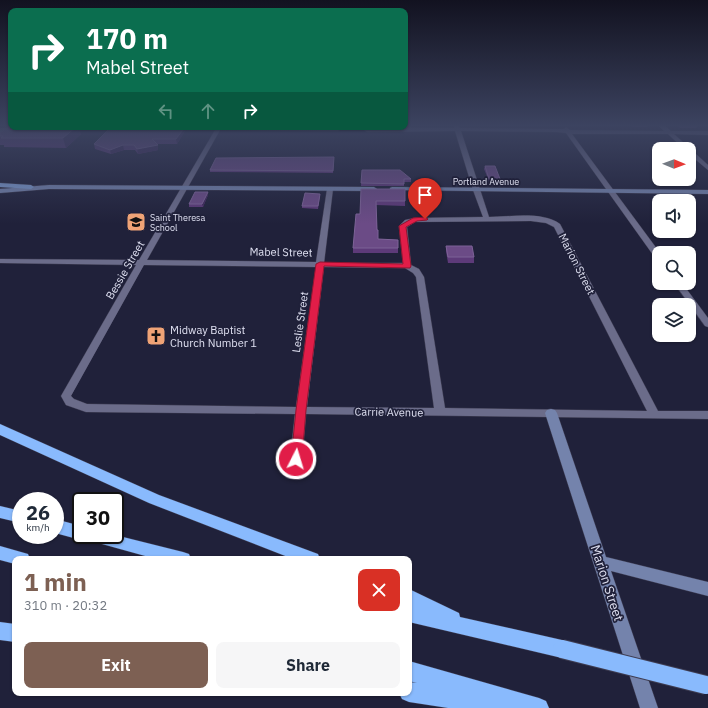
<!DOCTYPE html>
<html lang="en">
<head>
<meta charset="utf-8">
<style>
  :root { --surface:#fff; --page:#f6f6f7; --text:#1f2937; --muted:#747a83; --accent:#7d6053 }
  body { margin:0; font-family:"IBM Plex Sans",sans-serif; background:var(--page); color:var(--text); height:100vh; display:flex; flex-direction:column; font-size:15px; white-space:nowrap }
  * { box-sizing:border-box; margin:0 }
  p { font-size:13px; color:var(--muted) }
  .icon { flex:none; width:22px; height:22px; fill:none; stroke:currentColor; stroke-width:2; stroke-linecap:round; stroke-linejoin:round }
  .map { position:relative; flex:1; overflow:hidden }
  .panel { position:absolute; left:12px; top:556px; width:400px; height:140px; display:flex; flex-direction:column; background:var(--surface); border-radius:8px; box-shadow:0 1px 3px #0004 }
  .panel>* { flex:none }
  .guide { position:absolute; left:8px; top:8px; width:400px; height:122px; border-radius:8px; box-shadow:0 1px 3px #0004; background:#0b6e4f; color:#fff; overflow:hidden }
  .needle { width:26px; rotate:91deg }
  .fabs { position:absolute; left:652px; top:142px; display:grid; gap:8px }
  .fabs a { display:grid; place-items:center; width:44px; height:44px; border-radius:8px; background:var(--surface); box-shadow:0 1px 3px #0004; font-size:20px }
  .speed { position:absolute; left:12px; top:492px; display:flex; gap:8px; font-size:20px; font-weight:700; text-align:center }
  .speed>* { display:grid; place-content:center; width:52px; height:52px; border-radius:50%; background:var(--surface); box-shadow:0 1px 3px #0004; line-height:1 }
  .speed small { font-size:10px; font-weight:400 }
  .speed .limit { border:2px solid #111; border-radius:6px; background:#fff; color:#111 }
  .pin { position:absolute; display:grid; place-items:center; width:34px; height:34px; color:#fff; margin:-41px -17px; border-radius:50% 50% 50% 0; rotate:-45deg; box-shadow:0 0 4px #0007 }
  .pin .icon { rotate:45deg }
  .me { position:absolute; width:44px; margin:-22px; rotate:5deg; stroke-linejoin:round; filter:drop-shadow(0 0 3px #0008) }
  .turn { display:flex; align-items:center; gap:14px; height:84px; padding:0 12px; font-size:18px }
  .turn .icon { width:52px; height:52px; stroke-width:2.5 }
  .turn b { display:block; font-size:28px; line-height:34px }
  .lanes { display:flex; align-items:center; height:38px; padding:0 12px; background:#0003; justify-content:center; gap:20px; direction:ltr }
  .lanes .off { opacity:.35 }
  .round { display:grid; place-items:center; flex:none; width:42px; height:42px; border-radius:8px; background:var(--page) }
  .summary { display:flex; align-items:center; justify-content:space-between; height:68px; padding:0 12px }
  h1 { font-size:24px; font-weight:700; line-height:30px; color:var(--accent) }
  .action { display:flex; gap:8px; margin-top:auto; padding:8px 12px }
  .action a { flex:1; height:46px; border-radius:8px; background:var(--accent); color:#fff; font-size:16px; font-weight:700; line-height:46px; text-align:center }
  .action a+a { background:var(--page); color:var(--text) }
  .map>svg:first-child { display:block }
</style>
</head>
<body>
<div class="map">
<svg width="708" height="708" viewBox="0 0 708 708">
  <rect width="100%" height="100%" fill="#20213a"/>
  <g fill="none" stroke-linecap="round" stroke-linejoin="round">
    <g stroke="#3e3d52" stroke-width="1">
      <g id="street">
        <path d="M454,125h4l2,3 104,1 2,-2 4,3 94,1 -6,-6h6l7,6h37v4l-34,-1 34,31v5l-19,-16v-5h-5l-16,-15h-96l88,119 -1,6h-3l-90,-126 -9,-1 -96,-1 28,86c21,0 53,-6 71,7l98,187h50v8l-402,-5 -4,45 -2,3 -4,1 -4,-1 -2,-3 5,-45 -209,-2 -20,-7 -5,-9 75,-131 -136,-2v-4l139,1 76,-130h-42l-2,-1v-2h167l3,2 -3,2 -118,-1 -73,130 169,2 11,-73 3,-2 3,2 -9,74h79l-4,-37 6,-6 10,-2 68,-1 -10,-27 -18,-59 -88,1 -3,-2 11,-3 79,1zM531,221l15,2 8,4 93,184 -202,-3 -21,-131 -5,-8 -8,-4 -4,-38 8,-5zM144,265l172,2 -20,140 -209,-3 -13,-5 -3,-3zM324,267l81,1 8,5 3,4 18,131 -127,-1z"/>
        <path d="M78,127h47l1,1 -3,2 -42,-1z"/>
        <path d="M0,128h18l3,2 -3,2h-18z"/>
        <path d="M674,283h8l26,35v9l-3,-1z"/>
      </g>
    </g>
    <g stroke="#3e3d52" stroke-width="1">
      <g id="secondary">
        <path d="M49,185l325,2 3,2 -3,2 -325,-2 -49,4v-4z"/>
        <path d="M392,187l316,3v4l-318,-4v-2z"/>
        <path d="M551,409l4,1 2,3 49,144 102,25v14l-97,-25 47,137h-18l-95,-295 2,-3z"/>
      </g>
    </g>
    <g stroke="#3e3d52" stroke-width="1">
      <path id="primary" d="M0,183l31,2 3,2 -3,2 -31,-2z"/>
    </g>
    <g stroke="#3e3d52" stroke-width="1">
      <g id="highway">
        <path d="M0,424l159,71 159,59 2,5h-27l-144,-56 -149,-68z"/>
        <path d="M0,506l21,5v12l-21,-5z"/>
        <path d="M55,519l26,7v9h34l68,17 6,2 2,5h-35l-72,-20 -3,1 -26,-7z"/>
        <path d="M0,546l28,8 2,5h-15v5l-15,-4z"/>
        <path d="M409,589l50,24 1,4 102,23 7,2 3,7 -3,7 -7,2 -153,-36z"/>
        <path d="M0,622l15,2v18l-15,-2z"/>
        <path d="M409,661l130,37 7,3 3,7h-101l-39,-6 -7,-3 -3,-6h10v-11l8,1 -8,-2z"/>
      </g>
    </g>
    <use href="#street" fill="#6b6c8a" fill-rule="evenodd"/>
    <use href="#secondary" fill="#7483ac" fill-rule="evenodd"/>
    <use href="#primary" fill="#7d9bcf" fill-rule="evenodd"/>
    <use href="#highway" fill="#89bafd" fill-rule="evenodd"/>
    <g stroke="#3e3d52" stroke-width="20" stroke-linecap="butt">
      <path id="highway-bridge" d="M562,649l144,36"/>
    </g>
    <use href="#highway-bridge" stroke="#89bafd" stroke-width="18"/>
  </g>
  <g fill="#5d3a79">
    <path d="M631,125h17l-1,2h-14z"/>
    <path d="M675,125h23l-2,3h-16z"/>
    <path d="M185,131l-8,13h-21l2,6 -20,4 -3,-4h-11l-13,4 -16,-5 -1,-5z"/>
    <path d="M0,133l81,1 -15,14 -62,-1v-2h-4z"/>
    <path d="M334,157l-1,16 -123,-1v-2z"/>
    <path d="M485,166l15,13v3l-11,-1 -5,-12z"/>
    <path d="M362,170l49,9v3h-7v4h-43z"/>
    <path d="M361,189l44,12v5l-29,-1 1,25 1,9 20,1v13h-45v-5l7,-34z"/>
    <path d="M208,195l-5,12h-14v-3z"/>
    <path d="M320,196l-2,13 -16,-1v-2z"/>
    <path d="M446,246l28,11v6h-26l-2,-12z"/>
  </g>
  <g fill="#3f285a">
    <path d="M76,127h3l2,7 -15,14 -3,-10z"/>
    <path d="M185,127v4l-8,13 -1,-5z"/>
    <path d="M123,145l1,5 -13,4 -1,-4z"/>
    <path d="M158,145v5l-20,4 -1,-5z"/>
    <path d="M208,192v3l-5,12 -1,-3z"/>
  </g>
  <g fill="#6b4b86" stroke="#7d6397">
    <path d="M11,125v2h65l-13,11h-62l2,-2h-3v-3z"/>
    <path d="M111,127h74l-9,12h-24l6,6 -21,4 -3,-4h-11l-13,5 -16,-6z"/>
    <path d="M334,157l-1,14 -123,-1 6,-12z"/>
    <path d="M485,166h10l5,13h-11z"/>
    <path d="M362,170h38l11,9h-7v5l-43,-1z"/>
    <path d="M361,189h44v12h-29l1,29h1v9l20,1v8h-45l3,-34h4z"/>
    <path d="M195,192h13l-6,12h-13z"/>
    <path d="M305,193l15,1 -2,12h-16z"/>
    <path d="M446,246h26l2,11h-26z"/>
  </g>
  <linearGradient id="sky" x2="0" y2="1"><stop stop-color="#121220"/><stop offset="0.56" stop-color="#3c4360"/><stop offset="1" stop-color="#3c4360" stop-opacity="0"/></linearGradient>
  <rect width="708" height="224" fill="url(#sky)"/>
  <path fill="#e11d48" stroke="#92132f" d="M425,217l3,2 -1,1 -10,1 -11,6 5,39 -1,2 -86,-2 -18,144 -4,49 -2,3h-8l-1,-3 5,-49 20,-146 4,-2 83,2 -4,-38 14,-8z"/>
  <defs>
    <g id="school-square" transform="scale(1)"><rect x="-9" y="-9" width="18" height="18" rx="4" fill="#efa376" stroke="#20213a"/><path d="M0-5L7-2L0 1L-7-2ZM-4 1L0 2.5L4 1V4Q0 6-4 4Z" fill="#111"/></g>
    <g id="church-square" transform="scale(1)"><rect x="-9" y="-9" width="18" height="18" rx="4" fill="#efa376" stroke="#20213a"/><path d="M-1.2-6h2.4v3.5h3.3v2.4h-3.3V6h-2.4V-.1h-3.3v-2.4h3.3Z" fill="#111"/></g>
  </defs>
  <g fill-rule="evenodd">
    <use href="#school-square" x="136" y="222"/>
    <use href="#church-square" x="156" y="336"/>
  </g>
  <g text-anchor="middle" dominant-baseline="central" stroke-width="3.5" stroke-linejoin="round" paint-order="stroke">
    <g font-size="9" fill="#dfe0f1" stroke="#20213a">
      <text x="486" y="181">Portland Avenue</text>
    </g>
    <g font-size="9" fill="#dfe0f1" stroke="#20213a" text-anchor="start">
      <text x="150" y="217">Saint Theresa<tspan x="150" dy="10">School</tspan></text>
    </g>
    <g font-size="11" fill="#dfe0f1" stroke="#20213a">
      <text transform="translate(281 252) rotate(1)">Mabel Street</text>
      <text transform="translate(577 264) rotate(63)">Marion Street</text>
      <text transform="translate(125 270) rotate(-60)">Bessie Street</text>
      <text transform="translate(300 322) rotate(-82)">Leslie Street</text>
      <text transform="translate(389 412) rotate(1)">Carrie Avenue</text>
    </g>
    <g font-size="11" fill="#dfe0f1" stroke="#20213a" text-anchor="start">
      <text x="170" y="330">Midway Baptist<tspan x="170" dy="13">Church Number 1</tspan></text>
    </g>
    <g font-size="13" fill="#dfe0f1" stroke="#20213a">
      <text transform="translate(607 583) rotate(72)">Marion Street</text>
    </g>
  </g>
</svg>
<div class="fabs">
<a><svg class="needle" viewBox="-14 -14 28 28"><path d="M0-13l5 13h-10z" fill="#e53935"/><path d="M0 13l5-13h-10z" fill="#747a83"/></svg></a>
<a><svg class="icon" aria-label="sound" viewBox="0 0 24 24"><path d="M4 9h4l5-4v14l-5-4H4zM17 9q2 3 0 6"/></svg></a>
<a><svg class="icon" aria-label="search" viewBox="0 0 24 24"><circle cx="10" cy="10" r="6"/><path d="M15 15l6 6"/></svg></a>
<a><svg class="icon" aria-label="layers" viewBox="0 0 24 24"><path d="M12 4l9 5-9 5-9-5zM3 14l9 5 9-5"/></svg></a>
</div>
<div class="speed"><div>26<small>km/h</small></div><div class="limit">30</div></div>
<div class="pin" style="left:425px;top:219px;background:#d93025"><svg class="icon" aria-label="arrive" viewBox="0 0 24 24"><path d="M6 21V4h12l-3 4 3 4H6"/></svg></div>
<svg class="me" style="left:296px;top:459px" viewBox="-20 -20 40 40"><circle r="17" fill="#e11d48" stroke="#fff" stroke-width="3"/><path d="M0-11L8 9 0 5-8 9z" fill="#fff"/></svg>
<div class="guide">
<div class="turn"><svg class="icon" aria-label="right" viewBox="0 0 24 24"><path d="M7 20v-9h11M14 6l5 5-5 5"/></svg><div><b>170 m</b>Mabel Street</div></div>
<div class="lanes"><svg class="icon off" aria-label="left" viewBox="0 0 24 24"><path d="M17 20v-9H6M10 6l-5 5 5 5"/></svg><svg class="icon off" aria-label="ahead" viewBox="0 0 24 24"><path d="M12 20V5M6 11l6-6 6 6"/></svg><svg class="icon" aria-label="right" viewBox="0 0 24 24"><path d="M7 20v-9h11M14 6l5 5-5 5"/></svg></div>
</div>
<section class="panel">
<div class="summary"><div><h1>1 min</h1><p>310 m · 20:32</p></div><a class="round" style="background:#d93025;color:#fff"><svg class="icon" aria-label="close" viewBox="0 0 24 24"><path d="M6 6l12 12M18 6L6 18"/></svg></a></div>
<div class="action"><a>Exit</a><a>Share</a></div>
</section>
</div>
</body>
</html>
